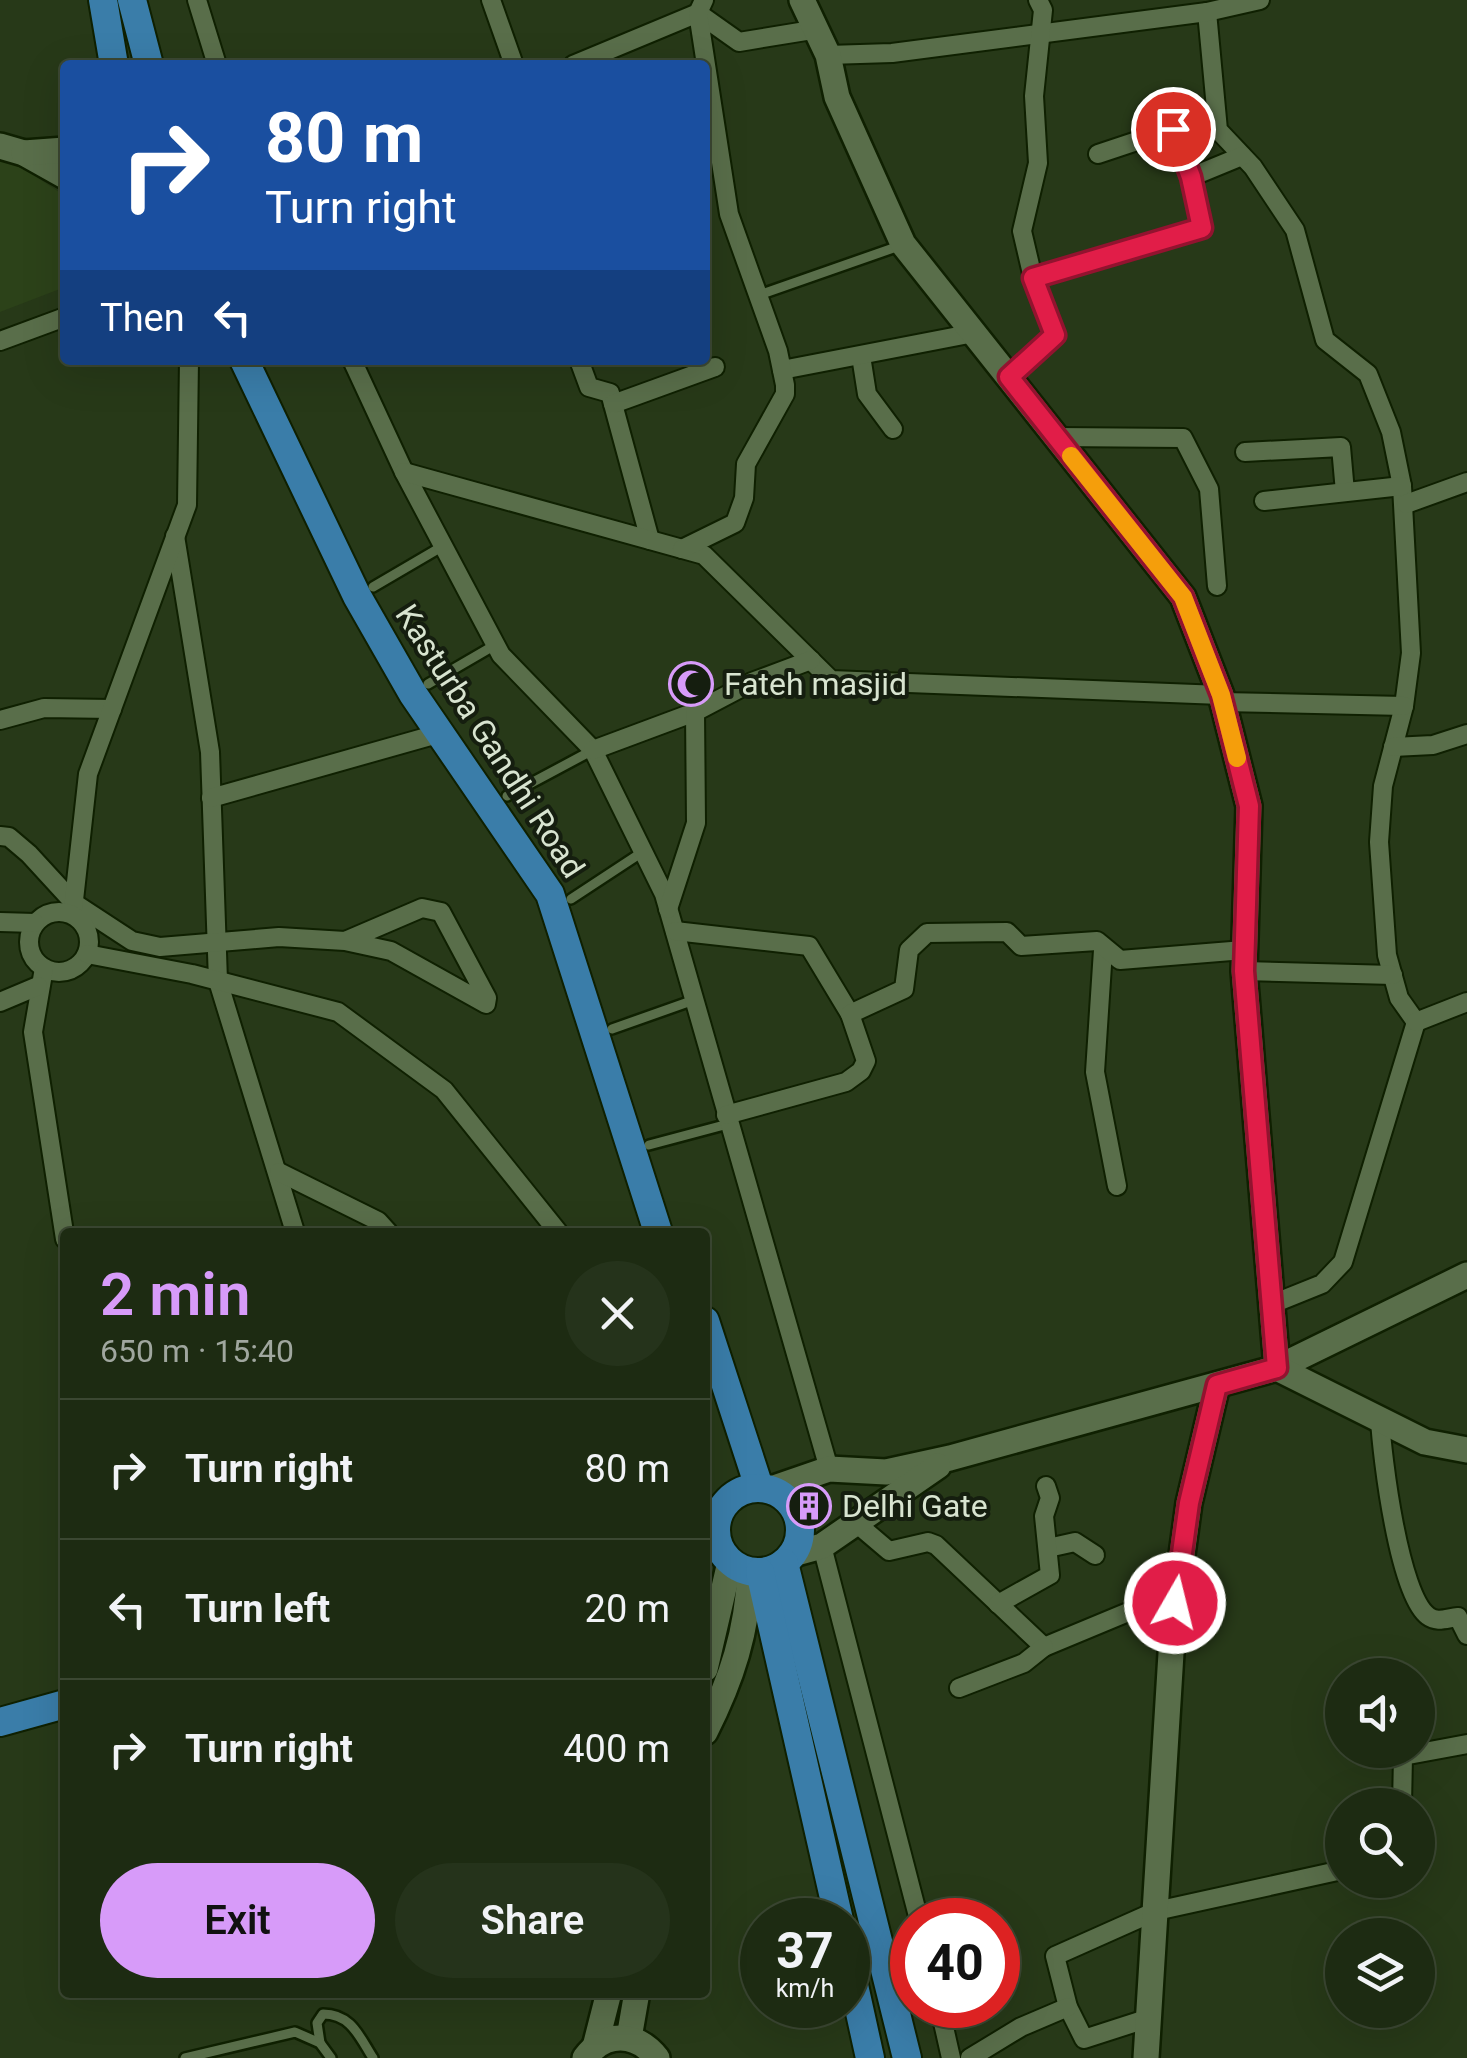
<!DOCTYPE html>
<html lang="en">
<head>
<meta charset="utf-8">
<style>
  :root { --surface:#1d2b12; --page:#25331b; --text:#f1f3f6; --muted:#a0a79f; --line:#3b4732; --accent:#d79bf9 }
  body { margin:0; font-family:Roboto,sans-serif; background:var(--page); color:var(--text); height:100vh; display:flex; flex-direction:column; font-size:38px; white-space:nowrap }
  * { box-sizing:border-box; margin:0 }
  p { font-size:32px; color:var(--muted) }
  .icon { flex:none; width:55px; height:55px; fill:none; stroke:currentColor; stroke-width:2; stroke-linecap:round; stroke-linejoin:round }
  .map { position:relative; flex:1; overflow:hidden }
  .panel { position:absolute; left:60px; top:1228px; width:650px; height:770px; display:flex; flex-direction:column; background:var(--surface); border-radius:10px; box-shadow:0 10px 40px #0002,0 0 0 2px var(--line) }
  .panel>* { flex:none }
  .banner { position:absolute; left:60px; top:60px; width:650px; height:305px; border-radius:10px; box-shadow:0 10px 40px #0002,0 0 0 2px var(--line); background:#1a4fa0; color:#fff; overflow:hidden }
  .fabs { position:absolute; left:1325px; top:1658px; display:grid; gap:20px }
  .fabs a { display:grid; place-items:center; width:110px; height:110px; border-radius:50%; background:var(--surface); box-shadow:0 10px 40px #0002,0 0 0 2px var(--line); font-size:50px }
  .speed { position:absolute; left:740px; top:1898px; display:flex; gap:20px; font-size:50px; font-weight:700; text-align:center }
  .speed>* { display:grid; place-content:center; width:130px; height:130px; border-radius:50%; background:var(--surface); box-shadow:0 10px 40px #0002,0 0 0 2px var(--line); line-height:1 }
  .speed small { font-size:25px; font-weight:400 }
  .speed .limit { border:15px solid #d22; background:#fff; color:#111 }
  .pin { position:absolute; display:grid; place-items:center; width:85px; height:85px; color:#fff; margin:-42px; border:5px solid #fff; border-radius:50%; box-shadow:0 2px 10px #0007 }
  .me { position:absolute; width:110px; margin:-55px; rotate:8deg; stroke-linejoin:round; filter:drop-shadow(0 0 8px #0008) }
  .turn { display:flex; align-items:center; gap:35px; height:210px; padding:0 40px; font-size:45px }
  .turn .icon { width:130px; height:130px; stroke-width:2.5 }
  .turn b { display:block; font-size:70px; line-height:85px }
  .then { display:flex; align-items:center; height:95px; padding:0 40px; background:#0003; gap:20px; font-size:38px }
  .round { display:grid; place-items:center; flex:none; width:105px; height:105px; border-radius:52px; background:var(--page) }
  .head { display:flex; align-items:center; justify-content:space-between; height:170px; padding:0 40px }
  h1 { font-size:60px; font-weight:600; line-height:75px; color:var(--accent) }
  .action { display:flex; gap:20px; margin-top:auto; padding:20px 40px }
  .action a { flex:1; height:115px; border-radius:60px; background:var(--accent); color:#111; font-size:40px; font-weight:600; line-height:115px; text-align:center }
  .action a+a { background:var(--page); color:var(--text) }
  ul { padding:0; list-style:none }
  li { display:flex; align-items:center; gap:30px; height:140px; padding:0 40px; border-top:2px solid var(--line) }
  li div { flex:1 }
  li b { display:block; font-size:38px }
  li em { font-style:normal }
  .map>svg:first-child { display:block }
</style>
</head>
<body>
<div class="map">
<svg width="1467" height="2058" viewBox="0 0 1467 2058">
  <rect width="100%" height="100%" fill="#273918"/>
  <path fill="#2c4219" d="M0,153l65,43v91l-65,25z"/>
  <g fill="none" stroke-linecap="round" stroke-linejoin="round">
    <g stroke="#0f2001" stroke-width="14">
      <g id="lane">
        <path d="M759,295l143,-50"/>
        <path d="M373,587l70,-41"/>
        <path d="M428,684l67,-39"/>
        <path d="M507,796l86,-46"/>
        <path d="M571,899l73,-48"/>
        <path d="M612,1029l82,-29"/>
        <path d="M649,1145l79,-21"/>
        <path d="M320,2043l-3,-20 6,-9c28,0 36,22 50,44"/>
        <path d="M185,2058l110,-26 25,11 11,15"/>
      </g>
    </g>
    <g stroke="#0f2001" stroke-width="22">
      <g id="street">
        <path d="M197,0l20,65"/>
        <path d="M491,0l23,65"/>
        <path d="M1207,12l11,118 35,37 42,63 30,110 43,34 23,58 11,54 9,167 -7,53 -21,80 -4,56 8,113 12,43 17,24 -73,240 -21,22 -52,21"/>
        <path d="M698,13l41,29 73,-12"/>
        <path d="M828,55l64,-2 315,-41 53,-12"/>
        <path d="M573,65l125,-52"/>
        <path d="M1191,177l51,-21"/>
        <path d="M1033,278l169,-50 -11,-51 -18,-48 -75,25"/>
        <path d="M0,341l65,-24"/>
        <path d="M861,356l6,38 26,35"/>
        <path d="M352,360l52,112 97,183 92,95 71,144 165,575"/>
        <path d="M579,360l10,27 21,6 40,147"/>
        <path d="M782,370l192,-37"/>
        <path d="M1009,377l46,-42 -22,-57 -11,-47 16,-68 -4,-67 9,-86 -5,-10"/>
        <path d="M613,404l102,-37"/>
        <path d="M1056,437l127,1 26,51 8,97"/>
        <path d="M1245,452l96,-5 4,45"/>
        <path d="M404,472l300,83 127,125 390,15"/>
        <path d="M1264,501l138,-15"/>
        <path d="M1406,504l61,-22"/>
        <path d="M175,536l35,216 8,229 77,251"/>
        <path d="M682,549l53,-26 9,-25 2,-34 39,-70v-9l-7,-34 -49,-137 -31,-201 6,-13"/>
        <path d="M1222,702l182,4"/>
        <path d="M0,720l44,-12 68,1"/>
        <path d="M1393,747l40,-2 34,-11"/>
        <path d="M593,750l102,-38"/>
        <path d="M211,798l230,-65"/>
        <path d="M0,836l9,1 20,17 45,49 58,38 28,6 119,-10 66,4 46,10 95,53 1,-6 -46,-86 -19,-4 -77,33"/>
        <path d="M73,909l15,-135 99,-269 2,-145"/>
        <path d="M668,909l28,-86 -1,-111 57,-30 59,-22"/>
        <circle cx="59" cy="942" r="30"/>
        <path d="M0,922l35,1"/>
        <path d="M675,931l134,15 41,68"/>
        <path d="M1103,950l-8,122 22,114"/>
        <path d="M87,954l105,20 146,38 106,78 114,142"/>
        <path d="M44,968l-11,64 32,207"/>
        <path d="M1244,971l149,4"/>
        <path d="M0,1002l38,-16"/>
        <path d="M1416,1022l51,-20"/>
        <path d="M726,1115l120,-33 15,-11 5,-10 -16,-47 54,-25 5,-39 18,-17 80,-1 14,14 76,-5 23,19 124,-10"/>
        <path d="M279,1172l99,49 10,11"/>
        <path d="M1380,1419c2,38 19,176 48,197 9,7 19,2 30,1l9,18"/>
        <path d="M856,1523l33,28 39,-9 8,3 108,102 89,-37 42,-7"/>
        <path d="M822,1546l97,374"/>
        <path d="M1048,1548l27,-6 20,13"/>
        <path d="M998,1604l52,-29 -6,-59 6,-18 -4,-12"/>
        <path d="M959,1688l65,-25 20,-16"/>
        <path d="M1402,1805l1,-49 64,-12"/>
        <path d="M939,2005l12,53"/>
        <path d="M1149,2018l-65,21 -16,-32 -13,-51 101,-45 186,-41"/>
        <path d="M970,2058l51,-31 47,-20"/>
      </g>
    </g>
    <g stroke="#0f2001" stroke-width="30">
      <g id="secondary">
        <path d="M802,0l26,55 9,42 66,147 280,353 38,98 28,111 -5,165 33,397 190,-93"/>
        <path d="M0,146l24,7 41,23"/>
        <path d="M24,153l41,-3"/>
        <path d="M771,1489l58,-20 57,3 64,-14 327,-90 148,74 42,8"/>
        <path d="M793,1554l29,-8 116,-80"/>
        <path d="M705,1669l25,-107"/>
        <path d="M705,1732c27,-53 42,-100 45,-160"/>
        <path d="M629,2038l8,-46"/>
        <path d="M595,2047l14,-55"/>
        <path d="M585,2058c20,-27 51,-26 72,0"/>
        <path d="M1146,2058l27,-437 16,-118 28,-118"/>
      </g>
    </g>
    <g stroke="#0f2001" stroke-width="32">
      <g id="primary">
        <path d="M103,0l11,65"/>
        <path d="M132,0l17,65"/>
        <path d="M244,360l113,236 56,98 137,200 108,338"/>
        <path d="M705,1321l54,166"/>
        <circle cx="758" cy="1530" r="42"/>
        <path d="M784,1563l123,495"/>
        <path d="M760,1572l79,348"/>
        <path d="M0,1722l65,-18"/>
        <path d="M848,1958l22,100"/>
      </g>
    </g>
    <use href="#lane" stroke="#596e4a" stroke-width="9"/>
    <use href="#street" stroke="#596e4a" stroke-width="18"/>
    <use href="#secondary" stroke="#596e4a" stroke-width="25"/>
    <use href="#primary" stroke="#3a7da9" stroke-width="28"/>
  </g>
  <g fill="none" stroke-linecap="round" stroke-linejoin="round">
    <g stroke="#92132f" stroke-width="25">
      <path id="route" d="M1173,129l18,48 11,51 -169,50 22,57 -46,42 174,220 38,98 28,111 -5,165 33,397 -60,17 -28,118 -14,100"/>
    </g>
    <use href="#route" stroke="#e11d48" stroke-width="18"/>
    <path stroke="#f59e0b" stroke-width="18" d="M1071,456l112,141 38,98 16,63"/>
  </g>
  <defs>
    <g id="mosque-ring" transform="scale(2.25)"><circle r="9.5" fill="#151e0f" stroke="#d79bf9" stroke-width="1.5"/><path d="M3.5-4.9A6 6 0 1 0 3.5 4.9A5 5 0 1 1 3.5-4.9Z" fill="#d79bf9"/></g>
    <g id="building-ring" transform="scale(2.25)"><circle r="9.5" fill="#151e0f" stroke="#d79bf9" stroke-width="1.5"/><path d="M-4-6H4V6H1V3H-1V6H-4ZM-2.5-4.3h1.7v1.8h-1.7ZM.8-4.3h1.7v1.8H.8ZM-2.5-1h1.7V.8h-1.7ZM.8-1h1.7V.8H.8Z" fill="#d79bf9"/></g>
  </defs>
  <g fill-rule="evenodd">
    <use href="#mosque-ring" x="691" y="684"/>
    <use href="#building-ring" x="809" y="1506"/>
  </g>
  <g text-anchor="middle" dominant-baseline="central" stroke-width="8" stroke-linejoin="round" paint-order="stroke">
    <g font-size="32" fill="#d8e4d0" stroke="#151e0f" text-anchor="start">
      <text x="724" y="684">Fateh masjid</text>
      <text x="842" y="1506">Delhi Gate</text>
    </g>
    <g font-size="32" fill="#d8e4d0" stroke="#151e0f">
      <text transform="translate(490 741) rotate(57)">Kasturba Gandhi Road</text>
    </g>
  </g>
</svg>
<div class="fabs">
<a><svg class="icon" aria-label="sound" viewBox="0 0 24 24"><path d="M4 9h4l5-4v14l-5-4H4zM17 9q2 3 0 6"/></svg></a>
<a><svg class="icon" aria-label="search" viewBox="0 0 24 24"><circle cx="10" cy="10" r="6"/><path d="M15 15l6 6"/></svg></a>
<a><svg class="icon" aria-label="layers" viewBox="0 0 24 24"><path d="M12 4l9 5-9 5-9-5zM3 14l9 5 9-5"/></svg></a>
</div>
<div class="speed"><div>37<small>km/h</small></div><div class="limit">40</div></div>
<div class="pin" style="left:1173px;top:129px;background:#d93025"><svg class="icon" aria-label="arrive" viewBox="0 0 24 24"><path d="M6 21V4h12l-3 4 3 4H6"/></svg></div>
<svg class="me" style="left:1175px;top:1603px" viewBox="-20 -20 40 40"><circle r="17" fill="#e11d48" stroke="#fff" stroke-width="3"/><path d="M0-11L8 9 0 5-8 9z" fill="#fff"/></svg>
<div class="banner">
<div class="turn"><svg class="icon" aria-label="right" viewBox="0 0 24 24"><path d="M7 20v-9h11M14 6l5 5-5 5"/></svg><div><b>80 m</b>Turn right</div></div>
<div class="then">Then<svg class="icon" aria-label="left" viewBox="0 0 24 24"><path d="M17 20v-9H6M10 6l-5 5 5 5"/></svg></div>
</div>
<section class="panel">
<div class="head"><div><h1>2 min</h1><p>650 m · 15:40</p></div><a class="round"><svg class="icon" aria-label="close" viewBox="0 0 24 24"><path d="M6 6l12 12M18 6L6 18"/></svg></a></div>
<ul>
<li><svg class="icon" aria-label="right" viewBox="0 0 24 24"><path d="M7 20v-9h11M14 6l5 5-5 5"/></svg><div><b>Turn right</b></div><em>80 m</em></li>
<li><svg class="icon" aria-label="left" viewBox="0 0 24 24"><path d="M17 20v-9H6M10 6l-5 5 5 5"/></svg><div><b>Turn left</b></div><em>20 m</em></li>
<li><svg class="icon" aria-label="right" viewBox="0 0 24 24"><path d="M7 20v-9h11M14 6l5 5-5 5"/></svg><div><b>Turn right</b></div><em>400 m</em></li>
</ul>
<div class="action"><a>Exit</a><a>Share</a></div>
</section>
</div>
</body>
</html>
